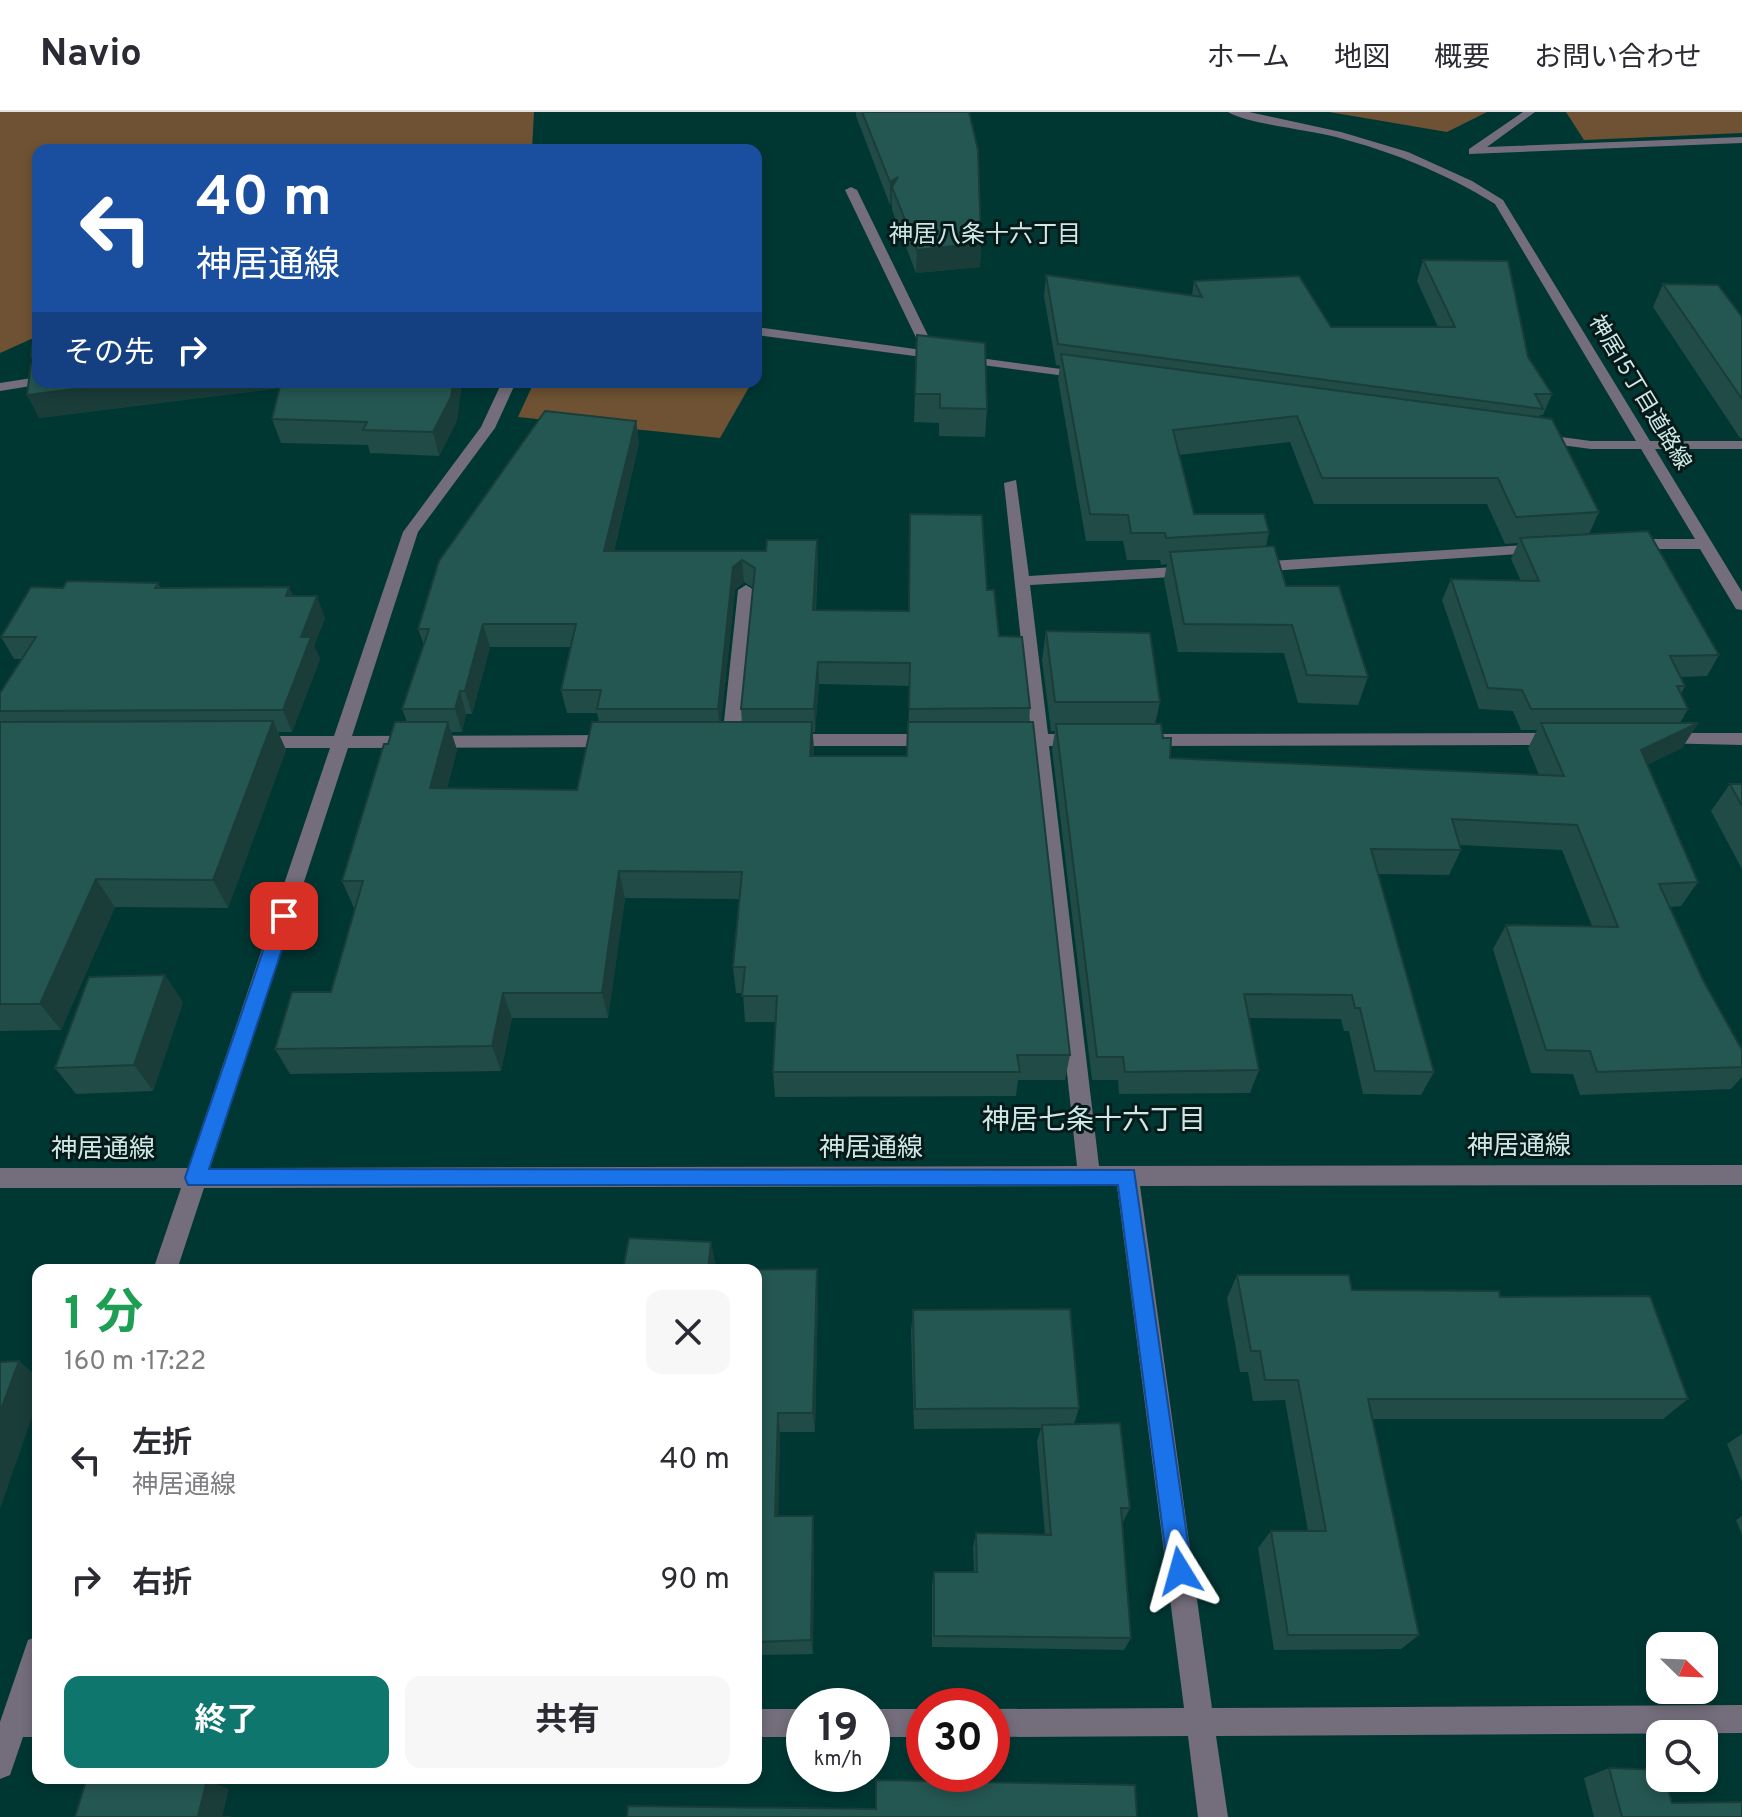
<!DOCTYPE html>
<html lang="ja">
<head>
<meta charset="utf-8">
<style>
  :root { --surface:#fff; --page:#f7f7f7; --text:#2b2b33; --muted:#7c7c81; --line:#e1e1e2; --accent:#0f766e }
  body { margin:0; font-family:Overpass,"Noto Sans JP",sans-serif; background:var(--page); color:var(--text); height:100vh; display:flex; flex-direction:column; font-size:30px; white-space:nowrap }
  * { box-sizing:border-box; margin:0 }
  p { font-size:26px; color:var(--muted) }
  .icon { flex:none; width:44px; height:44px; fill:none; stroke:currentColor; stroke-width:2; stroke-linecap:round; stroke-linejoin:round }
  .map { position:relative; flex:1; overflow:hidden }
  .panel { position:absolute; left:32px; top:1152px; width:730px; height:520px; display:flex; flex-direction:column; background:var(--surface); border-radius:16px; box-shadow:0 4px 12px #0003 }
  .panel>* { flex:none }
  .banner { position:absolute; left:32px; top:32px; width:730px; height:244px; border-radius:16px; box-shadow:0 4px 12px #0003; background:#1a4fa0; color:#fff; overflow:hidden }
  .needle { width:52px; rotate:113deg }
  .fabs { position:absolute; left:1646px; top:1520px; display:grid; gap:16px }
  .fabs a { display:grid; place-items:center; width:72px; height:72px; border-radius:16px; background:var(--surface); box-shadow:0 4px 12px #0003; font-size:40px }
  .speed { position:absolute; left:786px; top:1576px; display:flex; gap:16px; font-size:40px; font-weight:700; text-align:center }
  .speed>* { display:grid; place-content:center; width:104px; height:104px; border-radius:50%; background:var(--surface); box-shadow:0 4px 12px #0003; line-height:1 }
  .speed small { font-size:20px; font-weight:400 }
  .speed .limit { border:12px solid #d22; background:#fff; color:#111 }
  .pin { position:absolute; display:grid; place-items:center; width:68px; height:68px; color:#fff; margin:-34px; border-radius:16px; box-shadow:0 4px 12px #0006 }
  .me { position:absolute; width:88px; margin:-44px; rotate:352deg; stroke-linejoin:round; filter:drop-shadow(0 0 6px #0008) }
  .turn { display:flex; align-items:center; gap:28px; height:168px; padding:0 32px; font-size:36px }
  .turn .icon { width:104px; height:104px; stroke-width:2.5 }
  .turn b { display:block; font-size:56px; line-height:68px }
  .then { display:flex; align-items:center; height:76px; padding:0 32px; background:#0003; gap:16px; font-size:30px }
  .round { display:grid; place-items:center; flex:none; width:84px; height:84px; border-radius:16px; background:var(--page) }
  .summary { display:flex; align-items:center; justify-content:space-between; height:136px; padding:0 32px }
  h1 { font-size:48px; font-weight:700; line-height:60px; color:#1e9e55 }
  .cta { display:flex; gap:16px; margin-top:auto; padding:16px 32px }
  .cta a { flex:1; height:92px; border-radius:16px; background:var(--accent); color:#fff; font-size:32px; font-weight:700; line-height:92px; text-align:center }
  .cta a+a { background:var(--page); color:var(--text) }
  ul { padding:0; list-style:none }
  li { display:flex; align-items:center; gap:24px; height:120px; padding:0 32px }
  li div { flex:1 }
  li b { display:block; font-size:30px }
  li em { font-style:normal }
  header { display:flex; align-items:center; gap:48px; box-sizing:border-box; height:112px; padding:0 40px; background:var(--surface); border-bottom:2px solid var(--line) }
  header strong { font-size:38px }
  nav { display:flex; gap:44px; margin-inline-start:auto; font-size:28px }
  .map>svg:first-child { display:block }
</style>
</head>
<body>
<header>
<strong>Navio</strong>
<nav><a>ホーム</a><a>地図</a><a>概要</a><a>お問い合わせ</a></nav>
</header>
<div class="map">
<svg width="1742" height="1705" viewBox="0 0 1742 1705">
  <rect width="100%" height="100%" fill="#003733"/>
  <g fill="#6e5233">
    <path d="M0,0h534l-2,38h-494v186l-38,17z"/>
    <path d="M1329,0h158l-40,20z"/>
    <path d="M1566,0h176v21l-158,7z"/>
    <path d="M534,270h218l-32,56 -202,-21z"/>
  </g>
  <g fill="none" stroke-linecap="round" stroke-linejoin="round">
    <g fill="#746d7b" fill-rule="evenodd">
      <path d="M1228,0h21l92,20 67,20 64,29 31,19 147,241h92v8h-87l87,143v18l-6,-1 -36,-60h-70l-8,-5 8,-5h65l-54,-90h-50l-53,-7 -7,-4 7,-4 53,7h45l-141,-237c-50,-31 -102,-52 -159,-67 -27,-7 -88,-13 -108,-25z"/>
      <path d="M1523,0h12l-48,35 255,-10v6l-273,11v-5z"/>
      <path d="M851,75l6,3 79,162 147,20 7,4 -2,3 -332,-44v-8l166,23 -77,-160z"/>
      <path d="M38,265v5l5,2 -43,7v-8z"/>
      <path d="M502,270h14l-21,46 -77,104 -66,204 262,-1 9,6 -9,6 -266,1 -138,420 867,-2 -45,-420h-22l-9,-6 9,-6h21l-27,-251 12,-3 13,96 162,-10 8,5 -8,5 -161,9 18,149h30l9,6 -9,6h-29l50,420 643,-1v20l-602,1 72,522 530,-3v28l-526,3 12,81h-30l-10,-81 -196,1v-28l192,-1 -67,-522 -913,2 -27,82h-24l28,-82h-181v-20h188l142,-420h-76l-9,-6 9,-6h80l69,-204 78,-105z"/>
      <path d="M1542,432l8,5 -3,3 -293,20 -8,-5 8,-5z"/>
      <path d="M746,473l8,5 -14,150 -9,6 -9,-6 16,-150z"/>
      <path d="M1558,621l9,6 -9,6 -412,1 -9,-6 9,-6z"/>
      <path d="M1662,621h80v12l-86,-2 -3,-4z"/>
      <path d="M786,622h148l9,6 -9,6h-148l-9,-6z"/>
      <path d="M38,1524v57l-5,16h5v28h-15l-13,38 -10,4v-57l28,-82z"/>
      <rect x="756" y="1597" width="48" height="28"/>
      <rect x="872" y="1597" width="52" height="28"/>
    </g>
  </g>
  <g fill="#204b47" fill-rule="evenodd">
    <path d="M856,0h113l12,131 -1,24 -64,6 -24,-63v-6l-2,1 -34,-89z"/>
    <path d="M1423,148l105,97 24,37 -9,21h-3l-1,3 60,94 -10,22 130,121 -12,21 -27,1 5,9 -4,8 7,15 -8,14h18l-16,25 -35,17 51,117 -17,24 -11,1 33,73 39,70v27l-11,12 -151,6 -7,-21 -42,-1 -38,-124 13,-24 86,1 -30,-76 -102,-5 1,5 -12,25 -71,-1 56,198 -13,23 -58,-1 -14,-63h-5l-3,-12 -92,-1 10,52 -9,23 -131,1 -1,-14h-26l-40,-331 3,-18h-4l-9,-71 4,-29 114,71 -5,22 8,14 7,20 369,17 -11,-27 9,-18h-16l-8,-19 -34,-2 -37,-109 9,-21 70,2 -10,-22 7,-16 -13,1 -18,-40h-173l-24,-62 -111,13 15,59 75,18 -3,14 20,40 82,91 -10,28 -60,-2 -14,-50 -106,-1 -14,-72 3,-16 -6,1 -1,-5h-33l-4,-19h-37l-28,-162 2,-13 -4,-1 -12,-69 2,-21 146,20 2,-14 137,46h107l-21,-46z"/>
    <path d="M1663,172l79,33v121h-2l-87,-131z"/>
    <path d="M917,223l70,74 -2,28 -46,-1v-13l-25,-1z"/>
    <path d="M31,245l431,25 -5,38 -18,36 -69,-3 -2,-8 -87,-2 -9,-24 8,-31 -241,30 -6,-57z"/>
    <path d="M636,309l3,22 -25,108h152l51,-11 1,23 -2,47 93,1 78,-21 12,46 31,72 -1,14 41,333 -5,25h-47l-2,16 -241,1 -2,-25 3,-50h-31l-2,-29h-7l-3,-26 7,-68 -115,-1 -17,120h-96l-11,53 -211,3 -15,-25 56,-57 24,-84h-1l-12,-27 46,-137 19,-22 -5,-13 22,-64 -6,-16zM744,470l9,6 -12,121 1,13h-21l14,-132zM490,535h81l-10,43 6,23h30l2,9 -22,68 -130,-2 10,-38 -6,-18h11l4,-18h6zM819,572l91,2 -3,70h-94v-24h2z"/>
    <path d="M158,471l2,5 129,-1 4,9 32,22 -11,28 6,13 -28,73h-14l8,18 -58,158 -113,-1 -54,123 -61,1v-338l22,-34h-8l-13,-22 62,-49z"/>
    <path d="M1730,672h12v85l-31,-58z"/>
    <path d="M183,890l-30,89 -77,3 -21,-26z"/>
    <path d="M629,1126l82,4 4,22v6l102,-1 1,22 -3,141h-35l-2,84h35l1,16 -1,122 -57,1v-385h-133z"/>
    <path d="M1237,1163l115,15 148,7 188,102 -25,20h-291l47,216 -18,14 -127,1 -16,-102 13,-17h37l-23,-131 -32,1 -5,-29h-8l-13,-74z"/>
    <path d="M913,1198l166,98 -5,16 56,84 -7,14h-1l9,116 -7,12 -192,-3v-62l2,-13h40l-1,-25 3,-14 69,1 -8,-93 4,-13 -127,1 -3,-97z"/>
    <path d="M1742,1322v48l-15,-38z"/>
    <path d="M1742,1404v19l-6,-15z"/>
    <path d="M1609,1656l63,35 70,14h-148l-10,-39z"/>
  </g>
  <g fill="#1a3d39">
    <path d="M898,65l-6,10v17l-2,1v-23z"/>
    <path d="M981,131l-1,24 -64,6 1,-23z"/>
    <path d="M130,270h163l1,4 -255,32 -12,-23z"/>
    <path d="M453,270h9l-5,38 -18,36 -6,-24z"/>
    <path d="M636,309l3,22 -31,131 -4,-23z"/>
    <path d="M817,428l1,23 -4,70 -1,-23z"/>
    <path d="M742,448l2,22 -9,8 -15,142 -2,-23 15,-142z"/>
    <path d="M289,475l9,22 -12,-13z"/>
    <path d="M317,484l8,22 -11,28 6,13 -28,73 -9,-22 18,-73z"/>
    <path d="M483,512l7,23 -18,67 -7,-23z"/>
    <path d="M818,550l1,22 -4,48 -1,-23z"/>
    <path d="M460,579l6,23 -4,18 -7,-23z"/>
    <path d="M273,609l13,29 -58,158 -15,-28z"/>
    <path d="M448,610l9,28 -17,65 -10,-27z"/>
    <path d="M812,610l2,27 -3,35 -1,-28z"/>
    <path d="M1698,611l-16,25 -56,27 15,-25z"/>
    <path d="M619,759l6,27 -17,120 -6,-25z"/>
    <path d="M96,767l19,28 -54,123 -21,-26z"/>
    <path d="M165,863l18,27 -30,89 -19,-26z"/>
    <path d="M503,881l9,25 -11,53 -9,-25z"/>
    <path d="M711,1130l4,22v6h-6z"/>
    <path d="M817,1157l1,22 -3,141 -2,-19z"/>
    <path d="M19,1249l19,16v23l-38,109v-97z"/>
    <path d="M778,1301l2,19 -2,101 -3,-17z"/>
    <path d="M813,1404l1,16 -1,122 -2,-14z"/>
    <path d="M207,1668l22,9 -7,28 -24,-1z"/>
  </g>
  <g fill="#255752" stroke="#1a3d39" stroke-width="2">
    <path d="M862,0h107l9,38 3,93 -64,7 -25,-63 6,-10 -8,5z"/>
    <path d="M1423,148l85,1 20,96 24,37h-17l8,15 -485,-65 -12,-69 156,22 -8,-16 105,-5 32,51h124z"/>
    <path d="M1663,172l55,1 24,32v82z"/>
    <path d="M34,218h4v52h92l-103,13 4,-31 3,-4 -3,-3z"/>
    <path d="M917,223l68,8 2,66 -47,-1v-14h-25z"/>
    <path d="M1061,242l491,65 47,93 -83,5 -18,-39h-176l-25,-62 -124,14 21,84h70l5,18 -103,6 -1,-5h-34l-3,-18 -38,-1z"/>
    <path d="M281,270h172l-2,15 -18,35 -70,-2 4,-8 -95,-3z"/>
    <path d="M545,299l91,10 -32,130h162l1,-11h50l-4,70 96,1 1,-97 72,1 5,75h7l5,46 23,1 8,71 -121,1 1,-46 -92,-1 -4,47h-73l14,-141 -13,-8 -9,7 -15,142h-121l4,-19h-40l15,-66h-93l-18,67h-5l-5,18h-53l27,-80h-11l21,-68z"/>
    <path d="M1648,419l71,124 -49,1 15,30h-8l11,23h-157l-9,-19 -34,-2 -37,-109 88,2 -19,-43z"/>
    <path d="M1274,434l12,40h53l29,91 -61,-2 -15,-50 -108,-1 -14,-72z"/>
    <path d="M67,469l91,2 -3,5 134,-1 -3,9h31l-16,41h10l-28,73 -283,1v-18l36,-56h-35l30,-50 32,1z"/>
    <path d="M1046,519l104,2 10,69h-105z"/>
    <path d="M273,609l-60,159 -117,-1 -56,125h-40v-282z"/>
    <path d="M395,610h53l-18,66 147,2 15,-68h220l-2,34h97l1,-34h125l37,333h-53l3,17h-247l4,-76h-35l3,-29h-12l9,-95 -123,-1 -17,122h-99l-11,53 -217,3 17,-57h39l32,-111h-21l42,-137h4z"/>
    <path d="M1541,611h157l-57,27 57,132 -39,2 44,96 39,70v17l-145,5 -7,-21 -44,-1 -40,-125 112,2 -41,-102 -125,-6 9,31 -90,-1 63,223 -59,-1 -15,-63h-5l-3,-13 -108,-1 15,76 -134,2 -2,-15h-26l-41,-333h105l2,14h8l-1,20 394,18z"/>
    <path d="M1730,672h12v22z"/>
    <path d="M165,863l-31,90 -79,3 34,-91z"/>
    <path d="M629,1126l82,4 -3,28 109,-1 -4,144h-35l-3,103h38l-2,124 -55,2v-372h-133z"/>
    <path d="M1237,1163h112l3,15 147,1 1,6 150,-1 38,103h-320l51,236h-131l-17,-104h55l-28,-151h-33l-5,-29h-9z"/>
    <path d="M1070,1197l9,99 -164,1 -2,-99z"/>
    <path d="M19,1249l-19,51v-50z"/>
    <path d="M1120,1311l10,85h-9l10,130 -197,-2v-64h43l-1,-39 75,2 -9,-110z"/>
    <path d="M1609,1656l51,2v8h5l7,25 70,-1v15h-120z"/>
    <path d="M207,1668l-9,36 33,1h-156l11,-36z"/>
    <path d="M876,1668l259,5 2,32h-510l1,-11 248,3z"/>
  </g>
  <path fill="#1a73e8" stroke="#114b97" stroke-width="2" d="M284,797l9,7 -84,253 925,1 58,401 -4,8 -8,4 -9,-4 -3,-8 -50,-386h-930l-3,-7 90,-262z"/>
  <g text-anchor="middle" dominant-baseline="central" stroke-width="6" stroke-linejoin="round" paint-order="stroke">
    <g font-size="22" fill="#cfe8e5" stroke="#061b19">
      <text transform="translate(1639 281) rotate(59)">神居15丁目道路線</text>
    </g>
    <g font-size="24" fill="#cfe8e5" stroke="#061b19">
      <text x="985" y="124">神居八条十六丁目</text>
    </g>
    <g font-size="26" fill="#cfe8e5" stroke="#061b19">
      <text x="1519" y="1035">神居通線</text>
      <text x="871" y="1037">神居通線</text>
      <text x="103" y="1038">神居通線</text>
    </g>
    <g font-size="28" fill="#cfe8e5" stroke="#061b19">
      <text x="1094" y="1010">神居七条十六丁目</text>
    </g>
  </g>
</svg>
<div class="fabs">
<a><svg class="needle" viewBox="-14 -14 28 28"><path d="M0-13l5 13h-10z" fill="#e53935"/><path d="M0 13l5-13h-10z" fill="#7c7c81"/></svg></a>
<a><svg class="icon" aria-label="search" viewBox="0 0 24 24"><circle cx="10" cy="10" r="6"/><path d="M15 15l6 6"/></svg></a>
</div>
<div class="speed"><div>19<small>km/h</small></div><div class="limit">30</div></div>
<div class="pin" style="left:284px;top:804px;background:#d93025"><svg class="icon" aria-label="arrive" viewBox="0 0 24 24"><path d="M6 21V4h12l-3 4 3 4H6"/></svg></div>
<svg class="me" style="left:1180px;top:1459px" viewBox="-20 -20 40 40"><path d="M0-17L14 15 0 8-14 15z" fill="#1a73e8" stroke="#fff" stroke-width="4"/></svg>
<div class="banner">
<div class="turn"><svg class="icon" aria-label="left" viewBox="0 0 24 24"><path d="M17 20v-9H6M10 6l-5 5 5 5"/></svg><div><b>40 m</b>神居通線</div></div>
<div class="then">その先<svg class="icon" aria-label="right" viewBox="0 0 24 24"><path d="M7 20v-9h11M14 6l5 5-5 5"/></svg></div>
</div>
<section class="panel">
<div class="summary"><div><h1>1 分</h1><p>160 m · 17:22</p></div><a class="round"><svg class="icon" aria-label="close" viewBox="0 0 24 24"><path d="M6 6l12 12M18 6L6 18"/></svg></a></div>
<ul>
<li><svg class="icon" aria-label="left" viewBox="0 0 24 24"><path d="M17 20v-9H6M10 6l-5 5 5 5"/></svg><div><b>左折</b><p>神居通線</p></div><em>40 m</em></li>
<li><svg class="icon" aria-label="right" viewBox="0 0 24 24"><path d="M7 20v-9h11M14 6l5 5-5 5"/></svg><div><b>右折</b></div><em>90 m</em></li>
</ul>
<div class="cta"><a>終了</a><a>共有</a></div>
</section>
</div>
</body>
</html>
